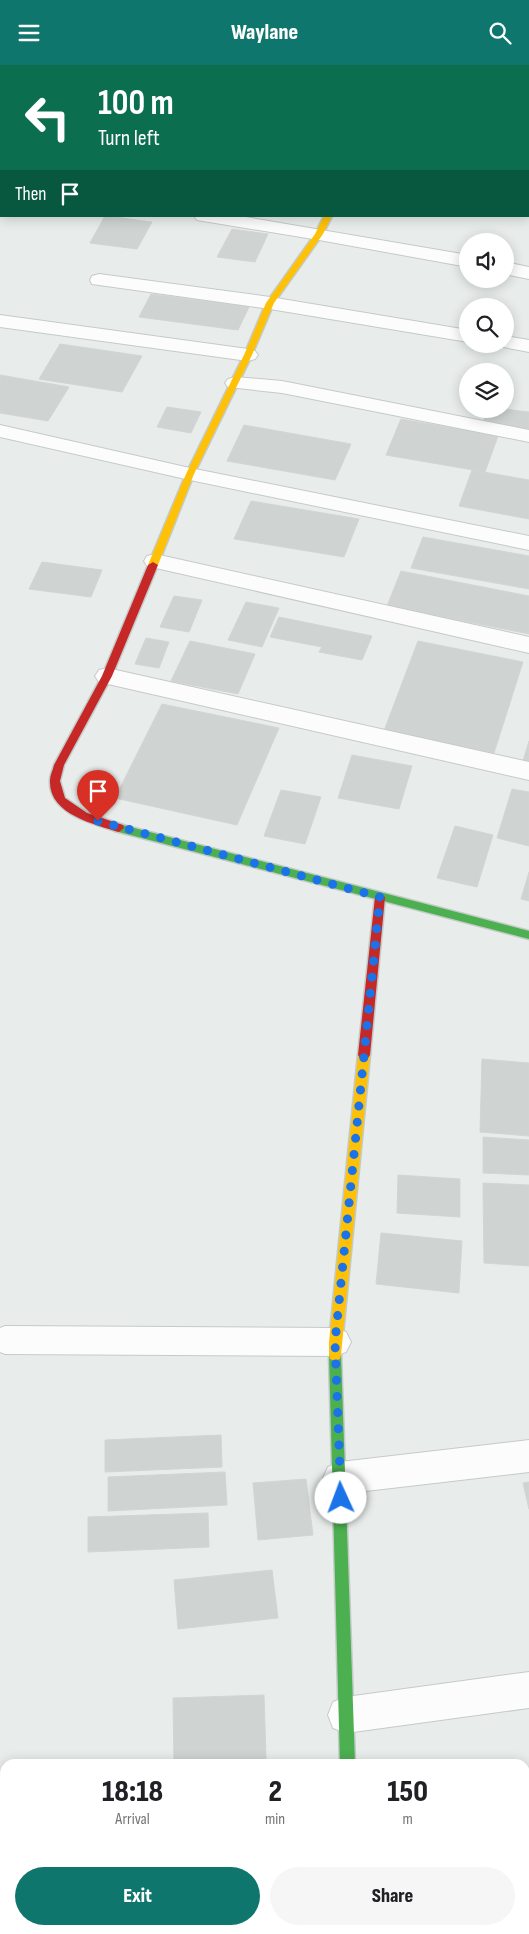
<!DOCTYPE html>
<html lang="en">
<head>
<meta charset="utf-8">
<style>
  :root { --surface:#fff; --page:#f6f6f6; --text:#202124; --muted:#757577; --accent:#0f766e }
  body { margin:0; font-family:"Sofia Sans Condensed",sans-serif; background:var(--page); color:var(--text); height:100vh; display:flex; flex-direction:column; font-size:19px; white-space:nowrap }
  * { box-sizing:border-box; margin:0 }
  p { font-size:16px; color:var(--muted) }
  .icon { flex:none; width:28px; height:28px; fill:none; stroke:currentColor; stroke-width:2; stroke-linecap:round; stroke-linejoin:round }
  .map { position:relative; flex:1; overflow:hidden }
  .drawer { position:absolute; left:0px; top:1694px; width:530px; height:176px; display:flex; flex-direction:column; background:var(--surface); border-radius:15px 15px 0 0; box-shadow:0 2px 12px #0003 }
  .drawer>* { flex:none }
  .hud { position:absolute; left:0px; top:0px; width:530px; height:152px; box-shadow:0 2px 12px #0003; background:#0b6e4f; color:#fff; overflow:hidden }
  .tools { position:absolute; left:459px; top:168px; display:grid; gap:10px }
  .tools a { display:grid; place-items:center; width:55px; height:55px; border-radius:50%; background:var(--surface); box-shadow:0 2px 12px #0003; font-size:25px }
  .pin { position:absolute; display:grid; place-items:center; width:42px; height:42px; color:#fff; margin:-51px -21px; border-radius:50% 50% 50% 0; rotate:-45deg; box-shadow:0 0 5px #0007 }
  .pin .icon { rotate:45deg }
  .me { position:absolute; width:55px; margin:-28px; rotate:358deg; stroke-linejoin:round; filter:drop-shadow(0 0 4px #0008) }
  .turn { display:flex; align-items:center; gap:18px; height:105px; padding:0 15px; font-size:22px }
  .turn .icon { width:65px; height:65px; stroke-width:2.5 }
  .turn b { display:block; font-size:35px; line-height:42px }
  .then { display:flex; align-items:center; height:48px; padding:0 15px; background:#0003; gap:10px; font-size:19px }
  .eta { display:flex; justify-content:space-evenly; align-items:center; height:85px; text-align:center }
  .eta b { font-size:30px; font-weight:800; line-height:35px }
  .primary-button { display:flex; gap:10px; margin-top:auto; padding:10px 15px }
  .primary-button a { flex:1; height:58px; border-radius:30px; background:var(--accent); color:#fff; font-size:20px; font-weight:800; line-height:58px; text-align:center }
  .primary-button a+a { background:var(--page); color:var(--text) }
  header { display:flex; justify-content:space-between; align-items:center; height:65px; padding:0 15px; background:var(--accent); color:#fff; font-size:22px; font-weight:800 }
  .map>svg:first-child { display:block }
</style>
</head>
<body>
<header><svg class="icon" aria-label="menu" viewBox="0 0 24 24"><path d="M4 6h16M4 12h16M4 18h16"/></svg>Waylane<svg class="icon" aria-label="search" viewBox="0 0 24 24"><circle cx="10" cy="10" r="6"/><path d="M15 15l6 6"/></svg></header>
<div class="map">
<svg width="529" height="1869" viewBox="0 0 529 1869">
  <rect width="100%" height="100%" fill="#e8edeb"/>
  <g fill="#cfd4d2" stroke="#d1d6d4">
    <path d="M115,0h40l10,1h-50z"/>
    <path d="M265,0h60l-61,1z"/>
    <path d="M105,151h2l45,6 -15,27 -47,-6z"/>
    <path d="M232,164l36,5 -13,28 -38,-5z"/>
    <path d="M151,229l98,13 -11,23 -99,-13z"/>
    <path d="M60,279l82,12 -20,36 -83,-13z"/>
    <path d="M0,310l69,12 -21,34 -48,-8z"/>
    <path d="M167,342l34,5 -10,21 -34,-6z"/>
    <path d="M488,344h17l24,3v18l-46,-7z"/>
    <path d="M401,354l97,17 -13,36 -99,-17z"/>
    <path d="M244,360l107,19 -16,36 -108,-19z"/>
    <path d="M472,405l57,10v39l-70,-13z"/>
    <path d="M251,436l108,18 -15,38 -110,-18z"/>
    <path d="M423,472l106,19v33l-118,-21z"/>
    <path d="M42,497l60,8 -11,27 -62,-8z"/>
    <path d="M401,506l128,25v38l-142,-28z"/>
    <path d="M174,531l28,4 -13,32 -29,-5z"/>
    <path d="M246,537l33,6 -17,39 -34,-7z"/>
    <path d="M279,552l93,19 -10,24 -43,-8 3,-5 -52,-10z"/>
    <path d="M146,573l23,4 -10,26 -24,-4z"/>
    <path d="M190,576l65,13 -17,40 -67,-13z"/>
    <path d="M418,576l105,21 -29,91 -110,-22z"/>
    <path d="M162,639l117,24 -42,97 -122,-27z"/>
    <path d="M529,676v24l-7,-1z"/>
    <path d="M352,690l60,11 -13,43 -61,-11z"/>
    <path d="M512,724l17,3v54l-32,-8z"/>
    <path d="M281,725l40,7 -16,47 -41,-8z"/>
    <path d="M455,761l38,9 -16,52 -40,-9z"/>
    <path d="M529,807v29l-8,-2z"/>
    <path d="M482,994l47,4v73l-49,-4z"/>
    <path d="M483,1072l46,3v35l-46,-2z"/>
    <path d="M398,1110l62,4v38l-63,-4z"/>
    <path d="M483,1118l46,2v81l-45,-3z"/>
    <path d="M381,1168l81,8 -3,52 -83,-9z"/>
    <path d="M221,1370l1,32 -117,5v-32z"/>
    <path d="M225,1407l2,33 -119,6v-34z"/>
    <path d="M306,1414l7,56 -55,5 -5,-57z"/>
    <path d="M529,1417v27l-6,-26z"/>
    <path d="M208,1448l1,34 -121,5v-35z"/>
    <path d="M272,1505l6,48 -100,11 -4,-49z"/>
    <path d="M264,1630l2,64 -92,4 -1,-65z"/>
    <rect x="135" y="1865" width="98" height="4"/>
  </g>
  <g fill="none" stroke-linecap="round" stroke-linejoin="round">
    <g stroke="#c5cac8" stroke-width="2">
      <g id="street">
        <rect x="79" y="0" width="16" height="1"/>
        <path d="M174,0h21l1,1h-21z"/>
        <path d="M194,151h46l228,39v12l-149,-27 -116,-19 -6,-1z"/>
        <path d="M505,197l24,5v12l-24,-5z"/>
        <path d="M99,209l171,23 198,33v12l-198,-33 -178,-25 -2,-4 2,-4z"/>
        <path d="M0,250l248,34 7,2 3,4 -3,4 -7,2 -248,-34z"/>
        <path d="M505,271l24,4v12l-31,-6 -2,-2h9z"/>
        <path d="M235,312l47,4 247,49v12l-247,-49 -54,-6 -3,-4 3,-4z"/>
        <path d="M0,360l190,43 339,68v14l-339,-70 -190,-43z"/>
        <path d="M155,489l374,83v16l-382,-87 -3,-5 3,-5z"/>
        <path d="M107,603l422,94v18l-430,-98 -4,-6 4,-6z"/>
        <path d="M5,1261l330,2 11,4 5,10 -5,10 -11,4 -330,-2 -5,-2v-24z"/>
        <path d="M529,1375v32l-189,22 -12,-5 -5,-11 5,-11 12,-5z"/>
        <path d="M529,1607v36l-183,25 -13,-5 -5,-13 5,-13 13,-5z"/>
        <rect x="332" y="1865" width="38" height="4"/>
      </g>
    </g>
    <g stroke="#c3cbc8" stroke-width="3">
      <g id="fast">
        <path d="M119,759l410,107v8l-414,-108 -1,-3z"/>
        <path d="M335,1284l5,2 1,4 14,409h-15l-11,-409 1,-4z"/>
      </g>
    </g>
    <g stroke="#c3cbc8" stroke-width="3">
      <g id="slow">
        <path d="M324,151h8l-9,18 -49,69 -22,52 -58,119 -36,91 -5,3 -3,-1 -2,-2 38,-91 58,-119 22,-52 49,-69z"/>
        <path d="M364,985l4,2 2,3 -29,300 -1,4 -5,2 -5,-2 -1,-4v-13l29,-287 2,-3z"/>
      </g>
    </g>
    <g stroke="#c3cbc8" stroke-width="3">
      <g id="jam">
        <path d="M153,497l5,3 -46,111 -48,89 -4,16 5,17 22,15 36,12 1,3 -5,4c-25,-8 -71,-18 -69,-52 0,-5 3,-10 4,-15l48,-89 46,-111z"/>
        <path d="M380,828l5,4 -15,158 -2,3h-8l-2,-3 17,-158z"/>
      </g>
    </g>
    <use href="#street" fill="#fcfcfc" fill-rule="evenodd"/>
    <use href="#fast" fill="#4caf50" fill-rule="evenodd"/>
    <use href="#slow" fill="#ffc107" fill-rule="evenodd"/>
    <use href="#jam" fill="#c62828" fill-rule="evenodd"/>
  </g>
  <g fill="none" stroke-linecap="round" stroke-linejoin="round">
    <path stroke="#1a73e8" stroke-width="9" stroke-dasharray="0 16.2" d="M98,756l282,76 -45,445 6,156"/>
  </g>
</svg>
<div class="tools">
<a><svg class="icon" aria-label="sound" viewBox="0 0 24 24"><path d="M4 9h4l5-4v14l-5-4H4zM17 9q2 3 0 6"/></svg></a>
<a><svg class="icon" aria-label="search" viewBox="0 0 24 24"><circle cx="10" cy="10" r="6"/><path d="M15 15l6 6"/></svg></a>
<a><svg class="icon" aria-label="layers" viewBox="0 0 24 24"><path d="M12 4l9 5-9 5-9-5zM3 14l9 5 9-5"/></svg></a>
</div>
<div class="pin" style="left:98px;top:756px;background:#d93025"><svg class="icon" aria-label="arrive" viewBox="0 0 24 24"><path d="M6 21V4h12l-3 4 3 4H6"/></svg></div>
<svg class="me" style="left:341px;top:1433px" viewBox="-20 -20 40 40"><circle r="19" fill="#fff"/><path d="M0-13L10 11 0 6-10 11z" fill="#1a73e8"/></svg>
<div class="hud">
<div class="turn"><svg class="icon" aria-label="left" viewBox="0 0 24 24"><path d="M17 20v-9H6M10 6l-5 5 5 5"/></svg><div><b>100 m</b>Turn left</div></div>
<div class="then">Then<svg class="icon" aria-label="arrive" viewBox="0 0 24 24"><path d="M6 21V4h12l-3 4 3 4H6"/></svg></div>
</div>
<section class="drawer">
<div class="eta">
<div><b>18:18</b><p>Arrival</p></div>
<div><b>2</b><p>min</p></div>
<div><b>150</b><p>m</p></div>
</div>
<div class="primary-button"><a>Exit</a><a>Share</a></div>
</section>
</div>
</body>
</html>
